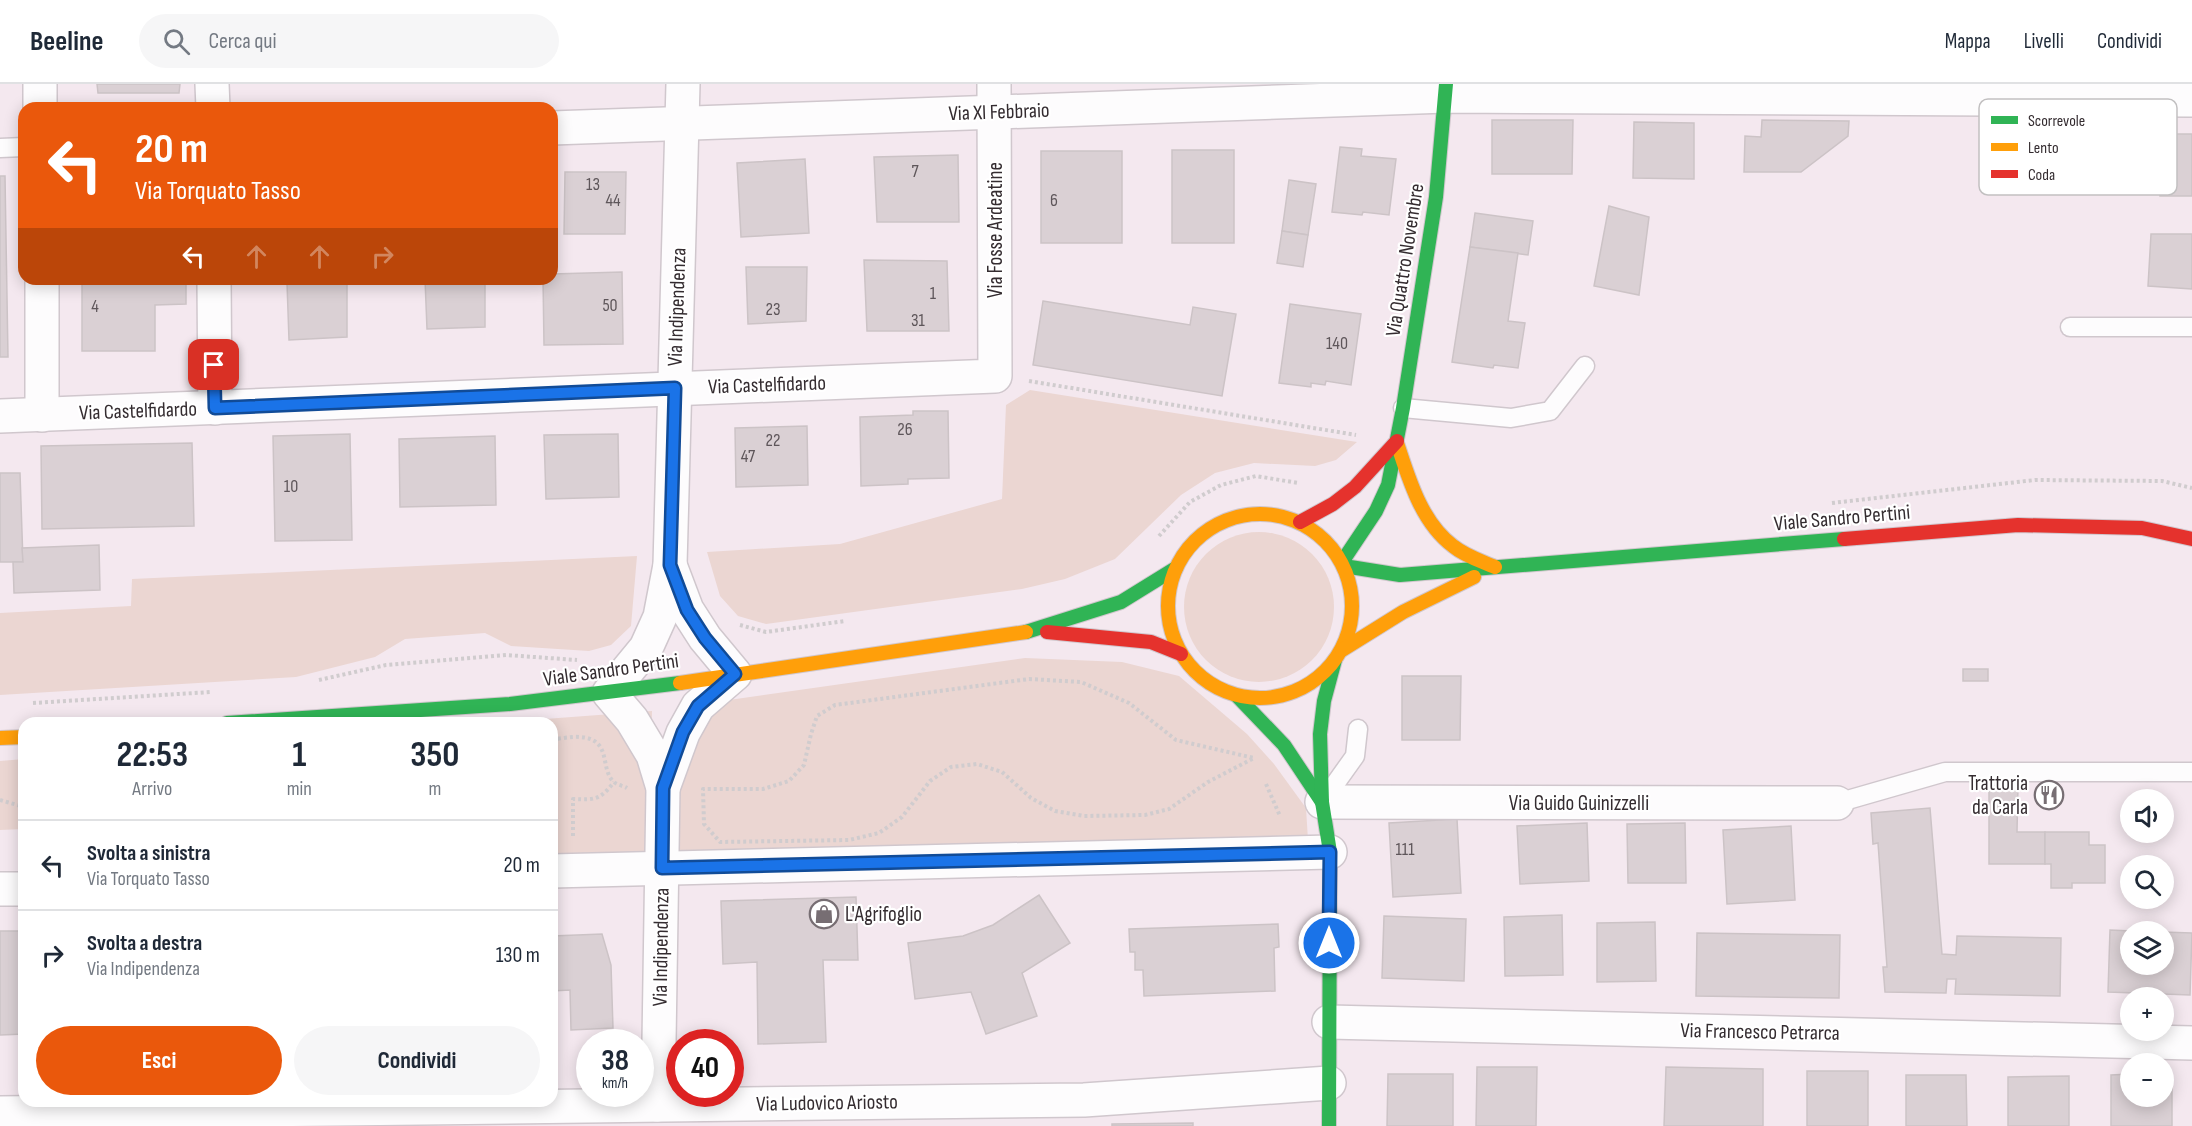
<!DOCTYPE html>
<html lang="it">
<head>
<meta charset="utf-8">
<style>
  :root { --surface:#fff; --page:#f6f6f7; --text:#1f2937; --muted:#747a83; --line:#e0e1e3; --accent:#ea580c }
  body { margin:0; font-family:"Sofia Sans Condensed",sans-serif; background:var(--page); color:var(--text); height:100vh; display:flex; flex-direction:column; font-size:22px; white-space:nowrap }
  * { box-sizing:border-box; margin:0 }
  p { font-size:20px; color:var(--muted) }
  .icon { flex:none; width:33px; height:33px; fill:none; stroke:currentColor; stroke-width:2; stroke-linecap:round; stroke-linejoin:round }
  .map { position:relative; flex:1; overflow:hidden }
  .drawer { position:absolute; left:18px; top:633px; width:540px; height:390px; display:flex; flex-direction:column; background:var(--surface); border-radius:18px; box-shadow:0 3px 15px #0003 }
  .drawer>* { flex:none }
  .guide { position:absolute; left:18px; top:18px; width:540px; height:183px; border-radius:18px; box-shadow:0 3px 15px #0003; background:#ea580c; color:#fff; overflow:hidden }
  .tools { position:absolute; left:2120px; top:705px; display:grid; gap:12px }
  .tools a { display:grid; place-items:center; width:54px; height:54px; border-radius:50%; background:var(--surface); box-shadow:0 3px 15px #0003; font-size:30px }
  .speed { position:absolute; left:576px; top:945px; display:flex; gap:12px; font-size:30px; font-weight:700; text-align:center }
  .speed>* { display:grid; place-content:center; width:78px; height:78px; border-radius:50%; background:var(--surface); box-shadow:0 3px 15px #0003; line-height:1 }
  .speed small { font-size:15px; font-weight:400 }
  .speed .limit { border:9px solid #d22; background:#fff; color:#111 }
  .pin { position:absolute; display:grid; place-items:center; width:51px; height:51px; color:#fff; margin:-26px; border-radius:12px; box-shadow:0 3px 9px #0006 }
  .me { position:absolute; width:66px; margin:-33px; rotate:0deg; stroke-linejoin:round; filter:drop-shadow(0 0 4px #0008) }
  .turn { display:flex; align-items:center; gap:21px; height:126px; padding:0 18px; font-size:27px }
  .turn .icon { width:78px; height:78px; stroke-width:2.5 }
  .turn b { display:block; font-size:42px; line-height:51px }
  .lanes { display:flex; align-items:center; height:57px; padding:0 18px; background:#0003; justify-content:center; gap:30px; direction:ltr }
  .lanes .off { opacity:.35 }
  .eta { display:flex; justify-content:space-evenly; align-items:center; height:102px; text-align:center }
  .eta b { font-size:36px; font-weight:700; line-height:42px }
  .cta { display:flex; gap:12px; margin-top:auto; padding:12px 18px }
  .cta a { flex:1; height:69px; border-radius:36px; background:var(--accent); color:#fff; font-size:24px; font-weight:700; line-height:69px; text-align:center }
  .cta a+a { background:var(--page); color:var(--text) }
  ul { padding:0; list-style:none }
  li { display:flex; align-items:center; gap:18px; height:90px; padding:0 18px; border-top:2px solid var(--line) }
  li div { flex:1 }
  li b { display:block; font-size:22px }
  li em { font-style:normal }
  header { display:flex; align-items:center; gap:36px; box-sizing:border-box; height:84px; padding:0 30px; background:var(--surface); border-bottom:2px solid var(--line) }
  header strong { font-size:28px }
  nav { display:flex; gap:33px; margin-inline-start:auto; font-size:21px }
  .search { width:420px; height:54px; background:var(--page); display:flex; align-items:center; gap:15px; box-sizing:border-box; padding:0 21px; border-radius:33px; color:var(--muted); font-size:22px }
  .map>svg:first-child { display:block }
</style>
</head>
<body>
<header>
<strong>Beeline</strong>
<div class="search"><svg class="icon" aria-label="search" viewBox="0 0 24 24"><circle cx="10" cy="10" r="6"/><path d="M15 15l6 6"/></svg>Cerca qui</div>
<nav><a>Mappa</a><a>Livelli</a><a>Condividi</a></nav>
</header>
<div class="map">
<svg width="2192" height="1042" viewBox="0 0 2192 1042">
  <rect width="100%" height="100%" fill="#f4e8ef"/>
  <g fill="#ebd6d2">
    <path d="M1030,306l327,52 -21,18 -21,6 -61,-3 -39,10 -34,22 -66,64 -50,20 -43,10 -256,35 -28,-8 -18,-20 -13,-44 133,-8 162,-45 4,-94z"/>
    <circle cx="1259" cy="523" r="75"/>
    <path d="M637,472l-6,70 -20,19 -22,6 -78,-5 -26,-13 -80,6 -30,18 -79,20 -296,18v-82l131,-7 1,-27z"/>
    <path d="M1025,574l97,4 57,14 68,58 27,30 32,44 2,32 -630,18 2,-151z"/>
    <path d="M652,627l-3,148 -97,3v-139h-59z"/>
    <path d="M24,675v70l-24,1v-69z"/>
  </g>
  <g fill="#dad0d4" stroke="#ccc3c6" stroke-width="1.5">
    <path d="M97,0h83l-1,9h-81z"/>
    <path d="M1492,36h81l-1,54h-80z"/>
    <path d="M1762,36l87,1 -1,15 -47,36h-57l1,-36 16,1z"/>
    <path d="M1634,38l60,1v56l-61,-1z"/>
    <path d="M2161,50h31v62h-32z"/>
    <path d="M1340,63l22,2 -1,7 35,3 -7,56 -26,-3 -1,3 -30,-3z"/>
    <rect x="1172" y="66" width="62" height="93"/>
    <rect x="1041" y="67" width="81" height="92"/>
    <path d="M958,71l1,67h-82l-3,-65z"/>
    <path d="M805,75l4,74 -68,4 -4,-74z"/>
    <path d="M565,88h61l-1,62h-61z"/>
    <path d="M0,92h5l3,181h-8z"/>
    <path d="M1289,96l27,4 -8,51 -26,-4z"/>
    <path d="M1609,122l40,11 -10,78 -45,-9z"/>
    <path d="M1475,129l58,8 -5,34 -58,-8z"/>
    <path d="M1282,147l26,4 -5,32 -26,-4z"/>
    <path d="M2151,150h41v55l-44,-3z"/>
    <path d="M1470,163l48,6 -10,68 17,2 -7,45 -24,-3 -1,3 -41,-6z"/>
    <path d="M864,176l83,1 2,70h-82z"/>
    <path d="M746,183h61l-1,54 -58,3z"/>
    <path d="M622,188l1,72 -79,1 -1,-66h9v-5z"/>
    <path d="M82,195h104v25l-31,1v46h-73z"/>
    <path d="M425,195h60v48l-58,2z"/>
    <path d="M287,199h60v54l-58,3z"/>
    <path d="M1043,217l147,24 3,-18 43,7 -14,82 -189,-31z"/>
    <path d="M1290,220l71,10 -10,71 -25,-4 -1,4 -14,-2v4l-32,-4z"/>
    <path d="M913,327h35l1,67 -41,1v5l-47,2 -1,-69 53,-2z"/>
    <path d="M807,342l1,59 -72,2 -1,-59z"/>
    <path d="M350,350l2,106 -77,1 -2,-105z"/>
    <path d="M618,350l1,63 -73,2 -2,-64z"/>
    <path d="M495,352l1,69 -96,2 -1,-68z"/>
    <path d="M192,359l2,83 -152,3 -1,-83z"/>
    <path d="M0,389h20l3,89h-23z"/>
    <path d="M99,461l1,45 -86,3 -1,-31h10l-1,-14z"/>
    <rect x="1963" y="585" width="25" height="12"/>
    <path d="M1402,592h59l-1,64h-58z"/>
    <path d="M1989,702h29l-1,46h28v32h-56z"/>
    <path d="M1930,724l12,146 14,1 1,-19 104,2 -1,58 -105,-2 1,-15h-9l-1,14 -61,-1 -2,-25h4l-9,-124 -5,1 -2,-31z"/>
    <path d="M1457,735l4,74 -68,4 -4,-74z"/>
    <path d="M1587,739l2,58 -69,3 -3,-58z"/>
    <path d="M1685,739l1,60h-58l-1,-59z"/>
    <path d="M1791,742l4,74 -68,4 -4,-74z"/>
    <path d="M2045,748h44v13h16v38h-33v5h-21v-24h-6z"/>
    <path d="M1039,811l31,48 -48,30 15,43 -51,18 -15,-42 -56,7 -7,-56 55,-7 30,-11z"/>
    <path d="M856,813l2,63h-35l3,82 -68,2 -1,-82 -34,2 -2,-63z"/>
    <path d="M1562,831l1,60 -58,1 -1,-59z"/>
    <path d="M1384,832l82,3 -2,62 -82,-3z"/>
    <path d="M1655,838l1,59 -59,1v-59z"/>
    <path d="M1278,840l1,23 -5,1 1,43 -131,5 -1,-26h-8v-18h-5l-1,-23z"/>
    <path d="M2110,846l44,2h-24v32h33v-32l29,1 -2,62 -82,-3z"/>
    <path d="M0,847h24v103l-24,1z"/>
    <path d="M1697,849l143,2 -1,63 -143,-2z"/>
    <path d="M602,850l9,31 2,63 -42,2 -1,-40 -18,1v-55z"/>
    <path d="M1477,983h60l-1,59h-60z"/>
    <path d="M1666,983l97,2v57h-99z"/>
    <rect x="1807" y="987" width="61" height="55"/>
    <path d="M1388,990h65v52h-66z"/>
    <path d="M2130,990v22h33v-22h9v52h-61v-51z"/>
    <path d="M1906,991h60l1,51h-61z"/>
    <path d="M2069,992v50h-61v-49z"/>
    <path d="M1193,1039v3h-81v-2z"/>
  </g>
  <g fill="none" stroke-linecap="round" stroke-linejoin="round">
    <g stroke="#d0c7cd" stroke-width="21">
      <g id="lane">
        <path d="M0,64l24,-1"/>
        <path d="M2070,243h122"/>
        <path d="M1403,324l108,10 39,-7 35,-45"/>
        <path d="M1325,714l30,-42 3,-27"/>
        <path d="M1837,719l108,-31h247"/>
      </g>
    </g>
    <g stroke="#d0c7cd" stroke-width="36">
      <g id="street">
        <path d="M40,0v24"/>
        <path d="M212,0l1,24"/>
        <path d="M552,44l894,-32 746,4"/>
        <path d="M42,195v136"/>
        <path d="M214,195l1,129"/>
        <path d="M0,332l995,-40 -1,-292"/>
        <path d="M663,704l20,-55 15,-27 37,-32 -30,-36 -18,-28 -17,-45"/>
        <path d="M1322,718l515,1"/>
        <path d="M552,787l778,-19"/>
        <path d="M0,805h24"/>
        <path d="M1329,938l863,21"/>
        <path d="M658,1021l5,-317 -10,-33 -21,-35 -23,-27 37,-45 14,-31 10,-52 13,-481"/>
        <path d="M0,1029l1084,-13 245,-17"/>
      </g>
    </g>
    <g stroke="#d0c7cd" stroke-width="16">
      <g id="fast">
        <path d="M1342,478l34,-51 12,-26 15,-77 33,-211 10,-113"/>
        <path d="M1344,482l56,9 444,-36"/>
        <path d="M1026,548l95,-30 55,-34"/>
        <path d="M1237,612l47,49 38,57"/>
        <path d="M227,639l283,-19 170,-21"/>
        <path d="M1329,1042l1,-274 -8,-50 -2,-68 4,-33 11,-41"/>
      </g>
    </g>
    <g stroke="#d0c7cd" stroke-width="16">
      <g id="slow">
        <path d="M1397,359c12,36 24,79 56,103 12,10 28,15 42,21"/>
        <circle cx="1260" cy="522" r="92"/>
        <path d="M1342,566l61,-38 71,-35"/>
        <path d="M680,599l346,-51"/>
        <path d="M0,654l24,-1"/>
      </g>
    </g>
    <g stroke="#d0c7cd" stroke-width="16">
      <g id="jam">
        <path d="M1300,438l33,-18 22,-17 42,-46"/>
        <path d="M1844,455l174,-14 124,3 50,11"/>
        <path d="M1047,548l104,10 30,12"/>
      </g>
    </g>
    <g stroke="#d0ccce" stroke-width="4" stroke-dasharray="3 3" stroke-linecap="butt">
      <path d="M1029,297l327,54"/>
      <path d="M1832,419l203,-23 127,1 30,7"/>
      <path d="M1159,452l31,-34 31,-17 35,-9 42,7"/>
      <path d="M740,541l26,7 79,-11"/>
      <path d="M1029,595l52,3 48,21 47,37 78,18 -46,24 -39,27 -24,6 -61,1 -29,-5 -24,-13 -29,-26 -25,-8 -26,3 -21,14 -28,36 -23,16 -30,7 -129,2 -16,-18 -1,-35h60l26,-8 15,-16 7,-31 6,-18 18,-11z"/>
      <path d="M319,596l67,-15 120,-10 71,5"/>
      <path d="M33,619l178,-11"/>
      <path d="M552,655c9,0 19,-3 28,-2 33,2 19,32 34,45 3,3 10,4 13,6"/>
      <path d="M1266,700l14,32"/>
      <path d="M0,716l24,7"/>
      <path d="M573,752v-37c22,1 27,1 41,-17"/>
    </g>
    <use href="#lane" stroke="#fdfcfd" stroke-width="18"/>
    <use href="#street" stroke="#fdfcfd" stroke-width="33"/>
    <use href="#fast" stroke="#30b455" stroke-width="14"/>
    <use href="#slow" stroke="#ff9f0a" stroke-width="14"/>
    <use href="#jam" stroke="#e5322d" stroke-width="14"/>
  </g>
  <g fill="none" stroke-linecap="round" stroke-linejoin="round">
    <g stroke="#114b97" stroke-width="15">
      <path id="route" d="M214,281l1,43 460,-20 -5,177 17,45 18,28 30,36 -37,32 -15,26 -20,56 -1,80 668,-16 -1,91"/>
    </g>
    <use href="#route" stroke="#1a73e8" stroke-width="10"/>
  </g>
  <defs>
    <g id="restaurant-ring" transform="scale(1.5)"><circle r="9.5" fill="#fff" stroke="#776e73" stroke-width="1.5"/><path d="M-5-6h1v4h1v-4h1v4h1v-4h1v5L-1.5 .5V6h-2V.5L-5-1ZM5-6V6H3V1.5H1.5Q1.5-4 5-6Z" fill="#776e73"/></g>
    <g id="shop-ring" transform="scale(1.5)"><circle r="9.5" fill="#fff" stroke="#776e73" stroke-width="1.5"/><path d="M-5-2.5h2.3a2.7 3.5 0 0 1 5.4 0H5L5.5 6h-11ZM-1.5-2.5h3a1.5 2.3 0 0 0-3 0Z" fill="#776e73"/></g>
  </defs>
  <g fill-rule="evenodd">
    <use href="#restaurant-ring" x="2049" y="711"/>
    <use href="#shop-ring" x="824" y="830"/>
  </g>
  <g text-anchor="middle" dominant-baseline="central" stroke-width="4.5" stroke-linejoin="round" paint-order="stroke">
    <g font-size="18" fill="#5e565a">
      <text x="915" y="87">7</text>
      <text x="593" y="100">13</text>
      <text x="613" y="116">44</text>
      <text x="1054" y="116">6</text>
      <text x="933" y="209">1</text>
      <text x="610" y="221">50</text>
      <text x="95" y="222">4</text>
      <text x="773" y="225">23</text>
      <text x="918" y="236">31</text>
      <text x="1337" y="259">140</text>
      <text x="905" y="345">26</text>
      <text x="773" y="356">22</text>
      <text x="748" y="372">47</text>
      <text x="291" y="402">10</text>
      <text x="1405" y="765">111</text>
    </g>
    <g font-size="21" fill="#342c30" stroke="#fff">
      <text transform="translate(999 28) rotate(-2)">Via XI Febbraio</text>
      <text transform="translate(995 146) rotate(-90)">Via Fosse Ardeatine</text>
      <text transform="translate(1405 176) rotate(-81)">Via Quattro Novembre</text>
      <text transform="translate(677 223) rotate(-88)">Via Indipendenza</text>
      <text transform="translate(767 301) rotate(-2)">Via Castelfidardo</text>
      <text transform="translate(138 327) rotate(-2)">Via Castelfidardo</text>
      <text transform="translate(1842 434) rotate(-5)">Viale Sandro Pertini</text>
      <text transform="translate(611 586) rotate(-8)">Viale Sandro Pertini</text>
      <text x="1579" y="719">Via Guido Guinizzelli</text>
      <text transform="translate(661 863) rotate(-89)">Via Indipendenza</text>
      <text transform="translate(1760 948) rotate(1)">Via Francesco Petrarca</text>
      <text transform="translate(827 1019) rotate(-1)">Via Ludovico Ariosto</text>
    </g>
    <g font-size="21" fill="#342c30" stroke="#fff" text-anchor="end">
      <text x="2028" y="699">Trattoria<tspan x="2028" dy="24">da Carla</tspan></text>
      <text x="845" y="830" text-anchor="start">L'Agrifoglio</text>
    </g>
  </g>
  <rect x="1979" y="15" width="198" height="96" rx="9" fill="#fff" stroke="#c2c0c1" stroke-width="1.5"/>
  <rect x="1991" y="32" width="27" height="8" fill="#30b455"/>
  <rect x="1991" y="59" width="27" height="8" fill="#ff9f0a"/>
  <rect x="1991" y="86" width="27" height="8" fill="#e5322d"/>
  <g font-size="16" fill="#342c30">
    <text x="2028" y="42">Scorrevole</text>
    <text x="2028" y="69">Lento</text>
    <text x="2028" y="96">Coda</text>
  </g>
</svg>
<div class="tools">
<a><svg class="icon" aria-label="sound" viewBox="0 0 24 24"><path d="M4 9h4l5-4v14l-5-4H4zM17 9q2 3 0 6"/></svg></a>
<a><svg class="icon" aria-label="search" viewBox="0 0 24 24"><circle cx="10" cy="10" r="6"/><path d="M15 15l6 6"/></svg></a>
<a><svg class="icon" aria-label="layers" viewBox="0 0 24 24"><path d="M12 4l9 5-9 5-9-5zM3 14l9 5 9-5"/></svg></a>
<a>+</a>
<a>−</a>
</div>
<div class="speed"><div>38<small>km/h</small></div><div class="limit">40</div></div>
<div class="pin" style="left:214px;top:281px;background:#d93025"><svg class="icon" aria-label="arrive" viewBox="0 0 24 24"><path d="M6 21V4h12l-3 4 3 4H6"/></svg></div>
<svg class="me" style="left:1329px;top:859px" viewBox="-20 -20 40 40"><circle r="17" fill="#1a73e8" stroke="#fff" stroke-width="3"/><path d="M0-11L8 9 0 5-8 9z" fill="#fff"/></svg>
<div class="guide">
<div class="turn"><svg class="icon" aria-label="left" viewBox="0 0 24 24"><path d="M17 20v-9H6M10 6l-5 5 5 5"/></svg><div><b>20 m</b>Via Torquato Tasso</div></div>
<div class="lanes"><svg class="icon" aria-label="left" viewBox="0 0 24 24"><path d="M17 20v-9H6M10 6l-5 5 5 5"/></svg><svg class="icon off" aria-label="ahead" viewBox="0 0 24 24"><path d="M12 20V5M6 11l6-6 6 6"/></svg><svg class="icon off" aria-label="ahead" viewBox="0 0 24 24"><path d="M12 20V5M6 11l6-6 6 6"/></svg><svg class="icon off" aria-label="right" viewBox="0 0 24 24"><path d="M7 20v-9h11M14 6l5 5-5 5"/></svg></div>
</div>
<section class="drawer">
<div class="eta">
<div><b>22:53</b><p>Arrivo</p></div>
<div><b>1</b><p>min</p></div>
<div><b>350</b><p>m</p></div>
</div>
<ul>
<li><svg class="icon" aria-label="left" viewBox="0 0 24 24"><path d="M17 20v-9H6M10 6l-5 5 5 5"/></svg><div><b>Svolta a sinistra</b><p>Via Torquato Tasso</p></div><em>20 m</em></li>
<li><svg class="icon" aria-label="right" viewBox="0 0 24 24"><path d="M7 20v-9h11M14 6l5 5-5 5"/></svg><div><b>Svolta a destra</b><p>Via Indipendenza</p></div><em>130 m</em></li>
</ul>
<div class="cta"><a>Esci</a><a>Condividi</a></div>
</section>
</div>
</body>
</html>
